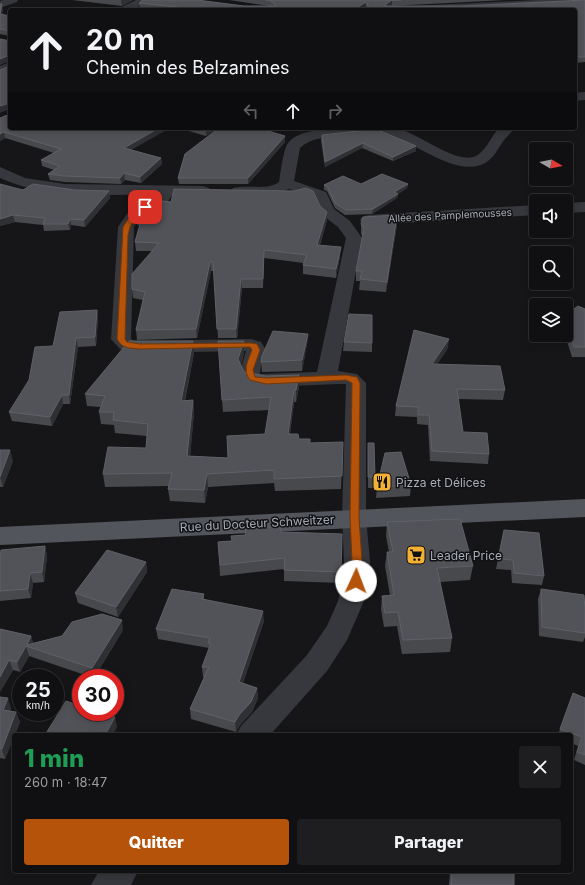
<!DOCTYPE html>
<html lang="fr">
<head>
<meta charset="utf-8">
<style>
  :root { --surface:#101012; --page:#1e1e20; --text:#f1f3f6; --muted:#9c9d9f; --line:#303032; --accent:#b45309 }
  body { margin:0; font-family:Inter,sans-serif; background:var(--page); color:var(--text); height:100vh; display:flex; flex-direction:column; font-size:15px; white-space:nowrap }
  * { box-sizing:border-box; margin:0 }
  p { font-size:13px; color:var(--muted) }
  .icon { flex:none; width:22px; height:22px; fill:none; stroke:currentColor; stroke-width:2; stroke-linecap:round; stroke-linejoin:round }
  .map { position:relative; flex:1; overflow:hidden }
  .details { position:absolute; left:12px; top:733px; width:561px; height:140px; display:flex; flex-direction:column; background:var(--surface); border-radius:4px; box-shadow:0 2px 10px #0003,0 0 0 1px var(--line) }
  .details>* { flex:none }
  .hud { position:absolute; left:8px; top:8px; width:569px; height:122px; border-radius:4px; box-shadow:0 2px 10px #0003,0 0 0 1px var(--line); background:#101012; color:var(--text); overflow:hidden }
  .needle { width:26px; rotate:100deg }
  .controls { position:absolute; left:529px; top:142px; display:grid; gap:8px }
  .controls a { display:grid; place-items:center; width:44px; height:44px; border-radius:4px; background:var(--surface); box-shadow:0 2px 10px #0003,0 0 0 1px var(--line); font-size:20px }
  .speed { position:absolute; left:12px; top:669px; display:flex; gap:8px; font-size:20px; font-weight:700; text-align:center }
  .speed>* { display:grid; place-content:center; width:52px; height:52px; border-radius:50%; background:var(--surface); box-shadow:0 2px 10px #0003,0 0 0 1px var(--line); line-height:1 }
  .speed small { font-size:10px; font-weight:400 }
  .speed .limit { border:6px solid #d22; background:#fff; color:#111 }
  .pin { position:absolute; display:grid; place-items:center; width:34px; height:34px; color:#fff; margin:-17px; border-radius:8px; box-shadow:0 2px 6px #0006 }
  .me { position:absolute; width:44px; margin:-22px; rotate:2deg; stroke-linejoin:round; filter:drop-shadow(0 0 3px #0008) }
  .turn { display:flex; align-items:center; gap:14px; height:84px; padding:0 12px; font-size:18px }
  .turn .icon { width:52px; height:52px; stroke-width:2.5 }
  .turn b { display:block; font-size:28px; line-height:34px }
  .lanes { display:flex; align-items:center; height:38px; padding:0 12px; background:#0003; justify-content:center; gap:20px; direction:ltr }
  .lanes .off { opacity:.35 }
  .round { display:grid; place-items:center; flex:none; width:42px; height:42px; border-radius:4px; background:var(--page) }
  .overview { display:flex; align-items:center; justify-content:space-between; height:68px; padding:0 12px }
  h1 { font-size:24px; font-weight:800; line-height:30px; color:#1e9e55 }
  .button { display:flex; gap:8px; margin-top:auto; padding:8px 12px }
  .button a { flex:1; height:46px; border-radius:4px; background:var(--accent); color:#fff; font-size:16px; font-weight:800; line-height:46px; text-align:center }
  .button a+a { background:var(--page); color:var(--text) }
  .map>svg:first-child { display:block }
</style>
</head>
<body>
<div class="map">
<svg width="585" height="885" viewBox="0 0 585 885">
  <rect width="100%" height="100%" fill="#161618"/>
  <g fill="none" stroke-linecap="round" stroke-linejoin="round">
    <g fill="#37383d" fill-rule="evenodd">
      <path d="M3,0h15l-1,2 -17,6v-7z"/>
      <path d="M136,0h13l-16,10h-15l2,-2z"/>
      <path d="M537,0h48v4l-123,6h-76l6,-3z"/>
      <path d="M10,62v9l-10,4v-9z"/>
      <path d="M585,92v8l-10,1v-8z"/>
      <path d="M334,128c23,0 50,-4 71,3 17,6 50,31 68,26 12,-3 18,-21 26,-29h16c-3,4 -7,7 -10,11 -6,7 -9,16 -17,22 -27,20 -70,-17 -96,-25 -18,-5 -37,-2 -55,0 -13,2 -27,2 -37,12l-6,33 32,11 8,17 16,12 12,17 -24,133 19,3 9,9v135l4,43 -1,20 -5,20 -17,39 -20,31 -57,64h-34l5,-9 66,-71 20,-29 11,-25 5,-20 1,-20 -2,-43 4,-134h-8l-72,3 -21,-4 -5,-11 6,-21 -111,2 -15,-4 -9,-10 7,-112 14,-20 20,-5 4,-7c-52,-1 -108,5 -156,-17v-11l25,11 40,6 138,2 6,2 2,3 -2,3 -6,2 -31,-1 -8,13 -20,5 -10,14 -3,112 3,2h7l110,-2 10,3 5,8 -5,14 -1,10 57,-2 29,-134 -8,-11 -17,-13 -7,-16 -25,-9 -25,7 -31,-2 -2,-3 2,-3c14,-4 34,3 46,-6 2,-11 3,-24 7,-35 6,-16 34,-17 48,-19z"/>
      <path d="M585,202v10l-19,1v-10z"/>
      <path d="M536,205v10l-168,10 -6,-2 -2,-3 2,-3 6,-2z"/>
      <path d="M99,871h39l-7,14h-40z"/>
    </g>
    <path fill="#53555c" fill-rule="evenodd" d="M585,499v18l-585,28v-18z"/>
  </g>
  <g fill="#47494d">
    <path d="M72,0h61l-11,6z"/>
    <path d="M229,0h277l-115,6h72l122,-6v62l-10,1v-53h-208l-1,-3 -4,3h-201l-21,-2 -1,-5 105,3h27h-2z"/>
    <path d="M0,4l3,5 -1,6 8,1v20l-10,-2z"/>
    <path d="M0,118l161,40 1,6 -21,19 -16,-3 -4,4 -56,-2 -15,-2 -2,-6 6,-4 -12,-4 -1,-6 13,-7 -49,-15 -5,3z"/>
    <path d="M182,128h71l32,8v6l-37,42h-69l-1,-6 39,-49 -11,7 -24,-7z"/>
    <path d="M322,135l94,11v5l-23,10 -31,-13 -37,19 -4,-27z"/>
    <path d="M408,184l-1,4 -9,6 -1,4 -25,16 -27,1 -10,-7 -8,-17 -3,-1v-5z"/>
    <path d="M23,190h52l34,1 1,7 -25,29 -14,-2 -1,5 -26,1 -1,-6 -28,-3 -15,4z"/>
    <path d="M171,202l149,4 7,14 -7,25 20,11 -4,22 -33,-4v-9l1,-2 -40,-5 -1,30h-21l-5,50h-19l-4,-67h-3l-14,67 -60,2 -1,-10 7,-30 -10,-2 -1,-9 20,-38h-16l-1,-9 5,-16 -3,-1 -1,-8z"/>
    <path d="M397,215v10l-11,67 -27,-2 1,-9h-4v-10l7,-34 -2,-3v-10z"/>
    <path d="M585,309v48h-13l-7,-22h1v-20z"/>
    <path d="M97,310l1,8 -2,28 -18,1 -8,57h-7l-11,22 -40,-5 -3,-9 44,-66z"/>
    <path d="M308,334l-1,10 -5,27 -40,1 -1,-10z"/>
    <path d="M344,342l28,1v9l-29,-1z"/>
    <path d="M448,348l-11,16 68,26 -2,10 -45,-1 5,33 26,22 -1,10 -58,-3 -2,-36 -11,-1v-7l-22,-1 1,-10z"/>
    <path d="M194,353l-9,48 8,-1 1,13 -4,43 38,2 37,-24 4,-24 -46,2 -1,-12 22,-47 -3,12 3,7 22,4 33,-1v12l-3,15h-2l-4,32 9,5 11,4 33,-1 -2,47 -66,2 -1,-8 -66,4 -3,16 -35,-2 -2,-12 1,-3 -64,1 -2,-13 43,-26 1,-12 -32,-3 -1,-8 -13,-1 -2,-12 2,-5 -14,-1 -2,-12z"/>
    <path d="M368,443l7,34 -1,11h-6z"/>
    <path d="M0,450l13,11 -10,26h-3z"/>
    <path d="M411,485l-1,11 -34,2 1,-11z"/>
    <path d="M387,522l86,44 -3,14 -30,2 12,56 -2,14 -48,2 -5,-28 -13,1 -3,-18 1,-13 8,-1 -5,-29 2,-14h2l-3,-16z"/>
    <path d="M245,529l36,3 60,40v11l-57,-2v-12l-64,7 -2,-34 14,-1 14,-6z"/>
    <path d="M504,530l40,46 -2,9 -30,-2 -1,-13 -15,-1z"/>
    <path d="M45,546l2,10 -3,26 -11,1 -2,15 -31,3v-45z"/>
    <path d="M146,562l1,10 -29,45 -40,-14 -3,-10z"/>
    <path d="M541,589l44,21v27l-2,5 -44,-6 -1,-37z"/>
    <path d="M204,594v5l60,22 -21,62 14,5 1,10 -6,14 -12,13 -4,7 -45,-13 -1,-10 14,-32h-1l-1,-10 7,-19 -51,-9 -2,-10z"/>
    <path d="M0,629l31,7 2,7 29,-7 61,-6 -29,48 -65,-22 -9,16 -7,-2 -13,22z"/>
    <path d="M0,697l11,11 -1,3 6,1 4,10 -15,37 -5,-1z"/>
    <path d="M585,698v67l-11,-5 4,-14 -7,-3v-8h-13l2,-6z"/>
    <path d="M450,871h64v14h-65z"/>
  </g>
  <g fill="#2f3033">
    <path d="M121,0h12l-11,6z"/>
    <path d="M392,0v6l-7,3v1l1,-6z"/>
    <path d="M366,2v5l-4,3h-9z"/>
    <path d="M2,4l1,5 -2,10 -1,-5z"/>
    <path d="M10,55v6l-10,4v-6z"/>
    <path d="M10,103v6l-10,4v-7z"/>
    <path d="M159,128h11l-46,26v-6z"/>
    <path d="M207,128h12l-13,8v-7z"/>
    <path d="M4,132l1,6 -5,3v-7z"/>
    <path d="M285,136v6l-37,42v-6z"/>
    <path d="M363,143l-1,5 -37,19v-5z"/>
    <path d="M416,146v5l-23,10v-4z"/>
    <path d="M161,158l1,6 -21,19 -1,-6z"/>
    <path d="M124,173l1,7 -4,4 -1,-6z"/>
    <path d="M408,184l-1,4 -9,6 -1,4 -25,16 1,-5 21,-17z"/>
    <path d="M109,191l1,7 -25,29 -1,-7z"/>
    <path d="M327,212v8l-10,33v-8z"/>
    <path d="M13,215l2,7 -15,4v-7z"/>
    <path d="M397,215v10l-11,67 1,-10z"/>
    <path d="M70,219l1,6 -1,5 -2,-6z"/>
    <path d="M341,247l-1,9 -4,22v-9z"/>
    <path d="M210,262l1,9 -14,67 -1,-9z"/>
    <path d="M241,279l1,9 -5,50 -1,-9z"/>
    <path d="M97,310l1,8 -2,28 -1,-9z"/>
    <path d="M308,334l-1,10 -5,27v-11z"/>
    <path d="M76,338l2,9 -8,57 -1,-9z"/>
    <path d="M449,339l-1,9 -17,26 1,-10z"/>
    <path d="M193,341l1,12 -12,60 -1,-12z"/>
    <path d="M244,341v12l-5,19 -1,-13z"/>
    <path d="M299,375v12l-3,15v-12z"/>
    <path d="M294,390v12l-6,44v-12z"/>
    <path d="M62,395l1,9 -11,22 -2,-9z"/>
    <path d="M193,400l1,13 -5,56 -2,-13z"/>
    <path d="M10,450l3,11 -10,26 -3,-10z"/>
    <path d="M207,474l1,13 -3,16 -1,-13z"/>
    <path d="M45,546l2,10 -3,26 -2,-10z"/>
    <path d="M146,562l1,10 -29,45 -2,-10z"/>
    <path d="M30,573l3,10 -2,15 -3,-9z"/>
    <path d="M263,611l1,10 -24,71 -1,-10z"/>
    <path d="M122,620l1,10 -29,48 -2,-10z"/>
    <path d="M31,636l3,10 -7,-1z"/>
    <path d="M26,646l3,10 -9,16 -3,-10z"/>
    <path d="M9,660l4,10 -13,22v-15z"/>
    <path d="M257,688l1,10 -6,14 -12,13 -4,7 -1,-10z"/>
    <path d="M8,698l3,10 -5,12 -3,-10z"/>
    <path d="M16,712l4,10 -15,37 -3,-10z"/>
    <path d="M115,717l2,10 -4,8h-8z"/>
  </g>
  <g fill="#525359" stroke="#5f6168">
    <path d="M143,0h54l47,6h31l1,-1 -7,-5h-3h135h-9l-6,4 -1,2h78l122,-6v57h-10v-47h-205l-4,-8 -13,8h-161l3,-1 -56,-6z"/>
    <path d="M0,4h2l-2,10 10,2v15l-10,-2z"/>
    <path d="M10,37v25v-7l-10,4v-20l10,2z"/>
    <path d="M10,66v47v-10l-10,3v-36z"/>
    <path d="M10,114v14h149l-35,20 37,10 -21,19 -16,-4 -4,5 -56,-2 -16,-2 12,-8 -19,-6 20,-11 -57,-17 -4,2v-16z"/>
    <path d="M219,128h34l12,2 20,6 -37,42h-70l7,-24z"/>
    <path d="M378,130l38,16 -23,11 -30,-14 -38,19 -3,-27 36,-4z"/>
    <path d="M382,174l26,10 -14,8 4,2 -25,15 -27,1 -11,-7 -8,-17 -3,-1 19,-9 18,8z"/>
    <path d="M0,184l23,6 10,-6 42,6 34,1 -25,29 -14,-1 -2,5h-25l2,-6 -32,-3 -13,4z"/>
    <path d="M306,188l7,3 7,15 7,6 -10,33 24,2 -5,22 -33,-4 4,-10 -43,-5 -1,29h-22l-5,50h-19l-4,-67h-3l-14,67 -60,1 9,-38 -13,-3v-15l27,-31 -24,-1 7,-25h-6l8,-11 18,-5 9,1 3,-13 120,2z"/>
    <path d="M397,215l-10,67 -27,-3 2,-8h-6l8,-43 -3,-4 2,-7z"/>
    <path d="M578,306l7,3v38h-11l-8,-26v-6z"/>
    <path d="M97,310l-2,27 -19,1 -7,57h-7l-12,22 -41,-5 20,-32 6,-33 18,-1 7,-34z"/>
    <path d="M349,314l23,1v28l-28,-1z"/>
    <path d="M414,330l35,9 -17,25 68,2 5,24 -48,-1 6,43 24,1 2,21 -57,-3 -3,-36h-11v-8l-22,-1z"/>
    <path d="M273,331l35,3 -6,26 -41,2 1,-6z"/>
    <path d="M129,341h64l-12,60 12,-1 -6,56 41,2 -1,-22 38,-2 6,-37 -49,3 -4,-59h26l-6,18 6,13 22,4 33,-1 -3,15h-2l-6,44h10l1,5h11v4l33,-1 -1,34 -68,3v-9l-67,4 -3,16 -36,-1 4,-16 -69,1 5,-27 38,1 2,-24 -35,-4 1,-8h-15l6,-16 -20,-2z"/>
    <path d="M368,443h6l1,34h-7z"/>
    <path d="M0,450h10l-10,27z"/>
    <path d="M401,452l10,33 -34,2 8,-34z"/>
    <path d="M460,519l13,47 -36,2 15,70 -49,2 -5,-28 -13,1 -3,-17 12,-1 -7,-43h6l-6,-30z"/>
    <path d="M280,526l1,6 61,2 -1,38 -57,-2 1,-12 -65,7 -2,-23 14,-1 -1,-5 15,-1 -1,-6z"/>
    <path d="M504,530l35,3 5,43 -30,-3 -1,-13 -15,-1z"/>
    <path d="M45,546l-3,26 -12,1 -2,16 -28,2v-35l1,-6z"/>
    <path d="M107,550l39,12 -30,45 -41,-14z"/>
    <path d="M172,589l32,5 -2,5 61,12 -24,71 18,6 -6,14 -12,13 -4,7 -45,-13 19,-42h-7l9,-24h-3l2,-5 -54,-9z"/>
    <path d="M541,589l43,6 1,15v23l-43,-6z"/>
    <path d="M102,614l20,6 -30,48 -66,-22 -9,16 -8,-2 -9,17v-48l31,7 -4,9 35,-9 10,-14z"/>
    <path d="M573,693l12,5v57l-8,-3 5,-15 -22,-8z"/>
    <path d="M0,697l8,1 -5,12 13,2 -14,37h-2z"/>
    <path d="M66,701l15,5v6h19l15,5 -10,18h-60z"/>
    <path d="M452,871h62v14h-63z"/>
  </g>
  <path fill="#b45309" stroke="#753606" d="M145,205l3,2 -8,4 -10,16 -2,8 -3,104 2,3 13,2 111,-1 6,1 3,6 -7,20 2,7 11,1 80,-3 11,2 3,6 -1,135 3,43v20l-2,3h-7l-2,-3 1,-20 -2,-43 2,-135 -6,-3 -80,4 -16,-4c-8,-10 -2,-19 2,-30l-2,-3 -110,2c-10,-1 -18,0 -23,-10l6,-112 12,-19z"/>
  <defs>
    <g id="restaurant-square" transform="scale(1)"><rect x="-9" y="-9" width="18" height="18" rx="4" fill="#f2b134" stroke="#111113"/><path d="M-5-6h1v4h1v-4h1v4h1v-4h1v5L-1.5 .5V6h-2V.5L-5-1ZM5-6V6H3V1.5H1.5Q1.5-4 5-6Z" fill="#111"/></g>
    <g id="supermarket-square" transform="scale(1)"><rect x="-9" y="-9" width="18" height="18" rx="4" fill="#f2b134" stroke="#111113"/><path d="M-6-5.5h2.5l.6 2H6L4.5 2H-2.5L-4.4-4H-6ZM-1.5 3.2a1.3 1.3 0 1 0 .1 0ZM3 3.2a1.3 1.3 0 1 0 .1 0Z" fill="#111"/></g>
  </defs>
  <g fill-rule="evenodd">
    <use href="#restaurant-square" x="382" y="482"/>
    <use href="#supermarket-square" x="416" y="555"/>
  </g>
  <g text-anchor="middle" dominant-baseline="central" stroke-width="3" stroke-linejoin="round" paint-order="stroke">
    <g font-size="10" fill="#a8adb8" stroke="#111113">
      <text transform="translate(450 215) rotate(-3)">Allée des Pamplemousses</text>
    </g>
    <g font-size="12" fill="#a8adb8" stroke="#111113" text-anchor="start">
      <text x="396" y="482">Pizza et Délices</text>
      <text x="430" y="555">Leader Price</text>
    </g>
    <g font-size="12" fill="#a8adb8" stroke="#111113">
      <text transform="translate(257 523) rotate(-3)">Rue du Docteur Schweitzer</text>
    </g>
  </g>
</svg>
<div class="controls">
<a><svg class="needle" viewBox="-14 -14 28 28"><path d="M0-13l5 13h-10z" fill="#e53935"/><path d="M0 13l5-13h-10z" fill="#9c9d9f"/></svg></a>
<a><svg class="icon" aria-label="sound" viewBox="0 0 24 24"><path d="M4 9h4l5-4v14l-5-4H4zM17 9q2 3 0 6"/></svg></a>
<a><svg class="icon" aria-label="search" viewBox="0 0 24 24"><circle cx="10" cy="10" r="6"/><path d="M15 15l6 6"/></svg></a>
<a><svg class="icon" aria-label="layers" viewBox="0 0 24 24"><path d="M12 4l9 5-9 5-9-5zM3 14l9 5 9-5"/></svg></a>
</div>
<div class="speed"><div>25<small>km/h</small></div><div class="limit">30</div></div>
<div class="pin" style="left:145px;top:207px;background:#d93025"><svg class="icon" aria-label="arrive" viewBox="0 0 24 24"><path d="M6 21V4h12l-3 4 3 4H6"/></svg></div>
<svg class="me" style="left:356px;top:581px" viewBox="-20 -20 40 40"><circle r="19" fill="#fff"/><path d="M0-13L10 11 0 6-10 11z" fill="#b45309"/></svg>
<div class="hud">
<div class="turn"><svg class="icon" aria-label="ahead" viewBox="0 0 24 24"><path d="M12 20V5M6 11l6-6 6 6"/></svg><div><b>20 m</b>Chemin des Belzamines</div></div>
<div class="lanes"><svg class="icon off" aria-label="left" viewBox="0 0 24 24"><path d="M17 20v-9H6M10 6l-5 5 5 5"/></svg><svg class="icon" aria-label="ahead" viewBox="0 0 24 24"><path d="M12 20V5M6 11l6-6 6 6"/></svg><svg class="icon off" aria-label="right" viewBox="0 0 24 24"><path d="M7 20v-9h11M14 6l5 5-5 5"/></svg></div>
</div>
<section class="details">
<div class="overview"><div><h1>1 min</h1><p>260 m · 18:47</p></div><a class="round"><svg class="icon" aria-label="close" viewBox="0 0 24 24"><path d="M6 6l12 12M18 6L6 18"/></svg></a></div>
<div class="button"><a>Quitter</a><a>Partager</a></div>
</section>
</div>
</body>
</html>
